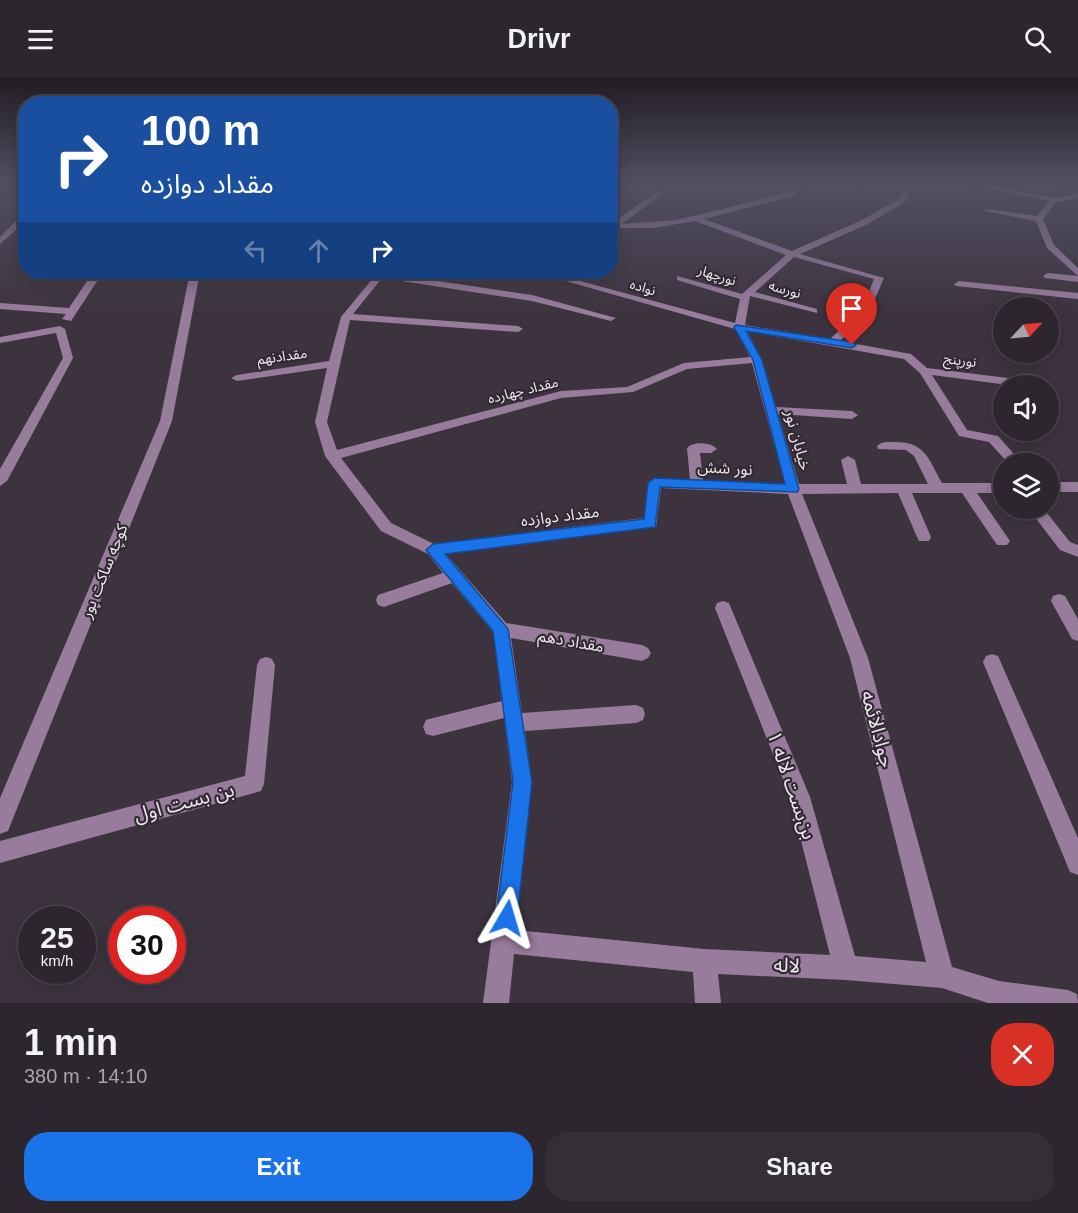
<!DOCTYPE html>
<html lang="en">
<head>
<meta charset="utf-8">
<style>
  :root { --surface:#2e262f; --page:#362e37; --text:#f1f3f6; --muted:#a7a5aa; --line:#49434b; --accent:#1a73e8 }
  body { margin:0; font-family:Helvetica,"Noto Sans Arabic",sans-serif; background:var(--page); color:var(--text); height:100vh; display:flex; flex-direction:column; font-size:22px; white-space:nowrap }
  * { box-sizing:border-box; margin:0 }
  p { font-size:20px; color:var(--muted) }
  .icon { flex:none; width:33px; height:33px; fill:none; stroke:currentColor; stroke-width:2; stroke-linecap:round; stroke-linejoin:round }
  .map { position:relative; height:925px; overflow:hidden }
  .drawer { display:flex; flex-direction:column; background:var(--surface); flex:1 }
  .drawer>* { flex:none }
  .guide { position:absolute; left:18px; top:18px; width:600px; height:183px; border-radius:24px; box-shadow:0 3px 15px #0003,0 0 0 2px var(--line); background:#1a4fa0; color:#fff; overflow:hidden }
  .needle { width:39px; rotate:64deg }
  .controls { position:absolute; left:993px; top:219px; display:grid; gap:12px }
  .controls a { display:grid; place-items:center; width:66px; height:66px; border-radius:50%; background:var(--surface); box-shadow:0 3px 15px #0003,0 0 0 2px var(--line); font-size:30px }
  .speed { position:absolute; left:18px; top:828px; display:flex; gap:12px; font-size:30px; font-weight:700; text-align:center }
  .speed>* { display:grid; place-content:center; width:78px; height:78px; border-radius:50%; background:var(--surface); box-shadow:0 3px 15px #0003,0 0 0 2px var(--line); line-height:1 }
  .speed small { font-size:15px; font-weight:400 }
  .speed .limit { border:9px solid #d22; background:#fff; color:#111 }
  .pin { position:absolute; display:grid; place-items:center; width:51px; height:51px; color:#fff; margin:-62px -26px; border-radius:50% 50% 50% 0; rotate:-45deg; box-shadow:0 0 6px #0007 }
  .pin .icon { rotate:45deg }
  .me { position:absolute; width:66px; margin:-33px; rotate:7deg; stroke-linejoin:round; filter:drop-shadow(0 0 4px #0008) }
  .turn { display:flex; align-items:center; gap:21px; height:126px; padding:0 24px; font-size:27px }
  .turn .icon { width:78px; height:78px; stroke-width:2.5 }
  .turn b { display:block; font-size:42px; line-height:51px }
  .lanes { display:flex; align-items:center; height:57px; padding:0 24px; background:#0003; justify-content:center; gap:30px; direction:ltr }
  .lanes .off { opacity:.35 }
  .round { display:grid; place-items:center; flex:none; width:63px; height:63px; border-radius:24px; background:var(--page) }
  .head { display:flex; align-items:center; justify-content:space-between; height:102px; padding:0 24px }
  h1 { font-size:36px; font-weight:700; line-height:45px }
  .button { display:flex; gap:12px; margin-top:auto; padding:12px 24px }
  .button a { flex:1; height:69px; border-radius:24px; background:var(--accent); color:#fff; font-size:24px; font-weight:700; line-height:69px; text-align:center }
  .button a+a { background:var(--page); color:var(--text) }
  header { display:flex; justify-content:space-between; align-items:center; height:78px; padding:0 24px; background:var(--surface); font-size:27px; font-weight:700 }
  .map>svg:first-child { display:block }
</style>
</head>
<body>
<header><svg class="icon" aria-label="menu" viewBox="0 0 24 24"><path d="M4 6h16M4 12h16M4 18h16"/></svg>Drivr<svg class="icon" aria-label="search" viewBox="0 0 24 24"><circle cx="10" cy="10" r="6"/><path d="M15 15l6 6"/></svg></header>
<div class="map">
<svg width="1078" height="925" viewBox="0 0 1078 925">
  <rect width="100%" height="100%" fill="#3d333f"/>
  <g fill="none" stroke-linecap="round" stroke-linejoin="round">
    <path fill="#361a3a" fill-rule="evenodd" d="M1050,105h28v9l-26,-5z"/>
    <g fill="#987c9c" fill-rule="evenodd">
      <path d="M797,105h7l-11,13 -89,23 88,32 70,-31 37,-21 8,-16h6l-8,19 -37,22 -68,30 84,24 -15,34 -29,29 71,13 16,14 113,14 6,3 -30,1 -84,-11 35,55 31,6 25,28h-14l-20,-22 -30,-6 -39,-63 -16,-14 -157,-28 15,29 14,47 76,4 6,4 -6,4 -74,-5 21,70h48l-6,-24 7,-4 7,4 6,24h67l-14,-28 -8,-6 -28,-1 -1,-3c5,-5 10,-4 18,-4 31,0 33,17 47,41h62v10h-27l33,48 -3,4h-10l-35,-52h-50l19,44 -2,4h-10l-2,-4 -19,-44 -96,1 66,164 84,309 47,14 69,9 9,4 1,9h-90l-46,-15 -96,-8 -128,-6 3,29h-26l-2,-31 -179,-18 -5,49h-26l29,-221 -8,-64 -71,18 -7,-2 -3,-7 3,-7 7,-2 69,-17 -9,-69 -41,-49 -68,24 -6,-2 -2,-5 2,-5 65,-22 -15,-19 -47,-23 -56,-75 -10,-34 12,-54 -90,13 -6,-3 6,-3 92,-14 12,-44 37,-45 154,23 84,23 -5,3 -79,-20 -150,-23 -29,36 165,12 5,3 -5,3 -168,-12 -23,102 10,28 224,-59 66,-4 57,-24 66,-6 -15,-28 -201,-57h13l188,51 5,-24 -63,-19v-4l65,18 44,-39 -91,-34 -42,7h-43v-4l49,-34 3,4 -40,30 54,-4 47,-11 64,-17zM794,179l80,22 -12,30 -32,30 -85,-14 5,-29 67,17v-4l-62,-17zM752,285l33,121 -82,-4 -3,-27h11l6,-4c-6,-7 -24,-8 -30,-1l3,32h-40l-6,38 -210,26 -43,-21 -50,-65 220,-60 72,-6 54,-23zM661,410l127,6 62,164 76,304 -71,-6 -45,-159 -79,-189 -2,-5 -6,-2 -6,2 -2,5 75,189 40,158 -126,-6 -188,-19 16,-148 -7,-51 111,-8 7,-3 2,-6 -2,-6 -7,-3 -114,8 -11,-75 131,23 6,-3 3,-5 -3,-5 -6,-3 -136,-22 -60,-69 210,-27z"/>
      <path d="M859,105h8l-5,3z"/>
      <path d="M964,105h12l78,15 24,-4v4l-22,4 -13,17 11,26 24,23v8l-31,-28 -11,-27 -52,-10 4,-2 49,7 12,-15z"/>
      <path d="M23,136h3v7l-26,23v-7z"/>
      <path d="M93,194h10l-32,49 -9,-2 4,-5 -66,-5v-6l69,5z"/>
      <path d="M190,194h10l-28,149 -164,410 -8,3v-36l160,-377z"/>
      <path d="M1048,195l30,3v6l-33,-4 -2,-2z"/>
      <path d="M959,203l119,12v6l-122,-13 -2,-2z"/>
      <path d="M60,248l5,3 8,29 -66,123 -7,5v-17l63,-111 -7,-25 -56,10v-6z"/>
      <rect x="1048" y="404" width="30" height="10"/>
      <path d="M1028,430h15l27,34 8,3v12l-18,-7z"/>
      <path d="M1059,516l6,2 13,23v22l-6,-2 -21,-38 2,-5z"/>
      <path d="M992,576l6,2 80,182v37l-8,-3 -87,-210 3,-6z"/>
      <path d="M266,579l6,2 3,6 -11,119 -3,7 -261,72v-22l245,-65 12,-111 3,-6z"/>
    </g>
  </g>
  <linearGradient id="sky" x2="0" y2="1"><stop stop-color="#221c23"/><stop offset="0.45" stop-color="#515063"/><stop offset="1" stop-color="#515063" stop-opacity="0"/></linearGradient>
  <rect width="1078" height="234" fill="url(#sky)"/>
  <path fill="#1a73e8" stroke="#114b97" stroke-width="1.5" d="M736,247l116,17 4,3 -4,3 -106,-17 16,29 37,129 -2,3 -137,-5 -5,40 -210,27 63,75 24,153 -15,136 -3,7 -7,4 -8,-4 -3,-7 17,-136 -20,-151 -67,-81 7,-6 211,-25 4,-36 7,-5 130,6 -32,-124 -19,-33z"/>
  <g text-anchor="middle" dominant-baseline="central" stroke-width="4.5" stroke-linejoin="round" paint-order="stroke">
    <g font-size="14" fill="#ece6ed" stroke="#332934">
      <text transform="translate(717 197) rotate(17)">نورچهار</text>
      <text transform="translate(643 209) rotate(17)">نواده</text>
      <text transform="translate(785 211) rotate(16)">نورسه</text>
      <text transform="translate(282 278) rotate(-8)">مقدادنهم</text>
      <text transform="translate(960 282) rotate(7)">نورپنج</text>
      <text transform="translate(523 312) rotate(-14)">مقداد چهارده</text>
    </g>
    <g font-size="16" fill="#ece6ed" stroke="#332934">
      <text transform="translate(798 362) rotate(75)">خیابان نور</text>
      <text transform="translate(725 390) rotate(3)">نور شش</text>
      <text transform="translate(560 438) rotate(-7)">مقداد دوازده</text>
      <text transform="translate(104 493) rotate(-68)">کوچه ساکت پور</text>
      <text transform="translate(571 563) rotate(10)">مقداد دهم</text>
    </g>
    <g font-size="20" fill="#ece6ed" stroke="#332934">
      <text transform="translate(878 651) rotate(75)">جوادالائمه</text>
      <text transform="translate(792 707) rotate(71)">بن‌بست لاله ۱</text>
      <text transform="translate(184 724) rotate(-15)">بن بست اول</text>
      <text transform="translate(787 887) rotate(3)">لاله</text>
    </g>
  </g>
</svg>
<div class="controls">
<a><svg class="needle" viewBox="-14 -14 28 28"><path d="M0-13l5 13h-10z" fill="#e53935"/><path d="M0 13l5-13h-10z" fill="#a7a5aa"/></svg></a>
<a><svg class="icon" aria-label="sound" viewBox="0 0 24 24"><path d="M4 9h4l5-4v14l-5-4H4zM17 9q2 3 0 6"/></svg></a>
<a><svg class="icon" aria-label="layers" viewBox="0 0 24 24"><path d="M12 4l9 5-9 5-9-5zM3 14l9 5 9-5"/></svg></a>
</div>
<div class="speed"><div>25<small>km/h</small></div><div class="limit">30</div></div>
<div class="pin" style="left:852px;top:267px;background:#d93025"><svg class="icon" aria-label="arrive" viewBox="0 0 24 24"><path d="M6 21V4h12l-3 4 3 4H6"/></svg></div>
<svg class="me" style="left:507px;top:840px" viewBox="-20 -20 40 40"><path d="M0-17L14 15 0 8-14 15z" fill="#1a73e8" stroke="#fff" stroke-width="4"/></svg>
<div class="guide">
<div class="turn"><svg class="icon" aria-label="right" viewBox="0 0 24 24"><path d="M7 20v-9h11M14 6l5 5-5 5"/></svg><div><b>100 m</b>مقداد دوازده</div></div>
<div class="lanes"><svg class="icon off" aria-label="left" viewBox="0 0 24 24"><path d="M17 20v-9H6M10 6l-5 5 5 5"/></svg><svg class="icon off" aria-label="ahead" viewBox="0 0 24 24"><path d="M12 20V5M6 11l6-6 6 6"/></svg><svg class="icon" aria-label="right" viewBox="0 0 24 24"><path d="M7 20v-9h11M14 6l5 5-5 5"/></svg></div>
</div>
</div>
<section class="drawer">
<div class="head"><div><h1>1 min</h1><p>380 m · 14:10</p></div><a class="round" style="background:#d93025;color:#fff"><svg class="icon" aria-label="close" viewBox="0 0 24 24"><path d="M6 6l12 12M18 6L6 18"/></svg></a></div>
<div class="button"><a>Exit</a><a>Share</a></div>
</section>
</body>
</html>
